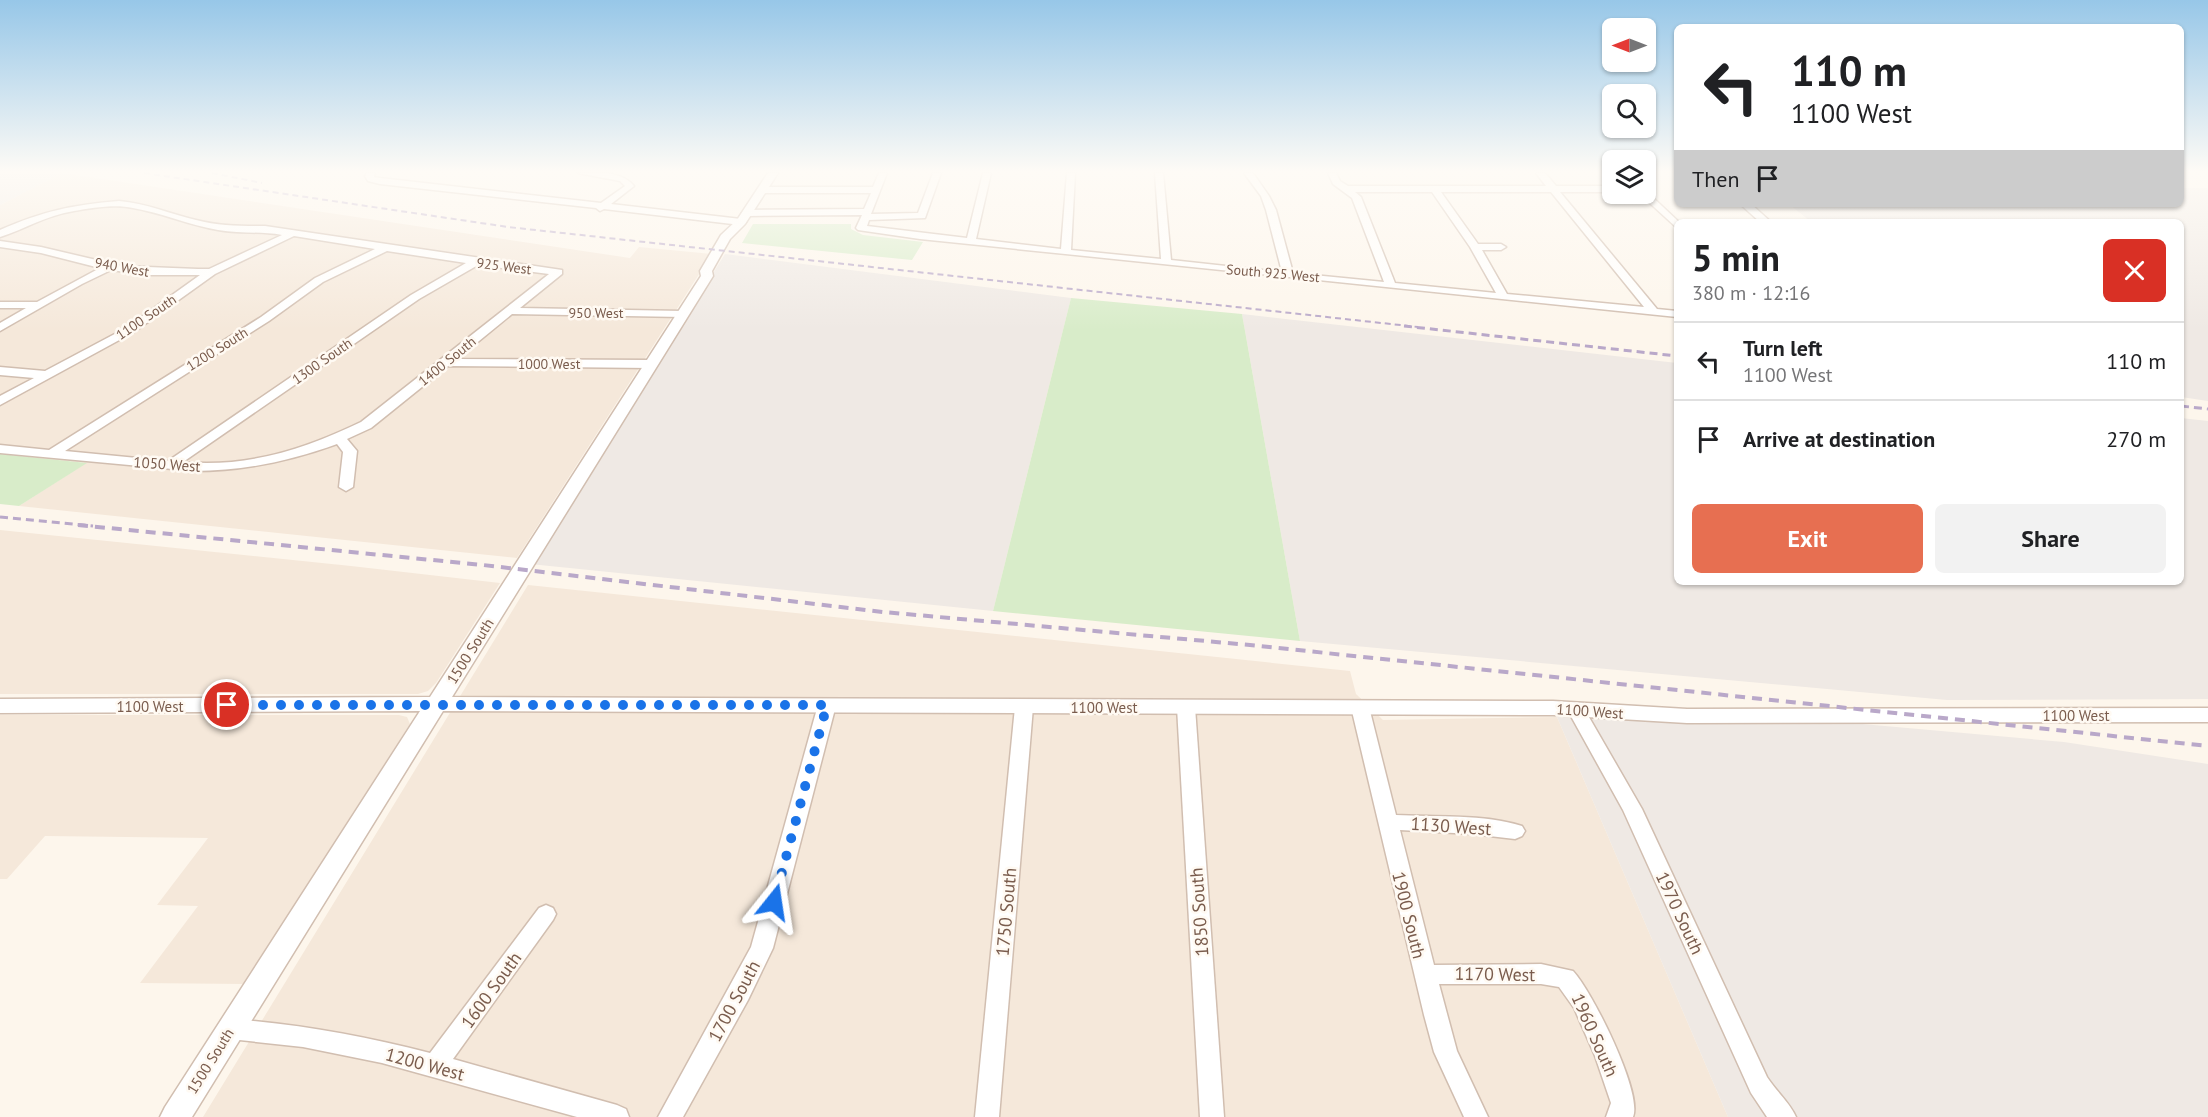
<!DOCTYPE html>
<html lang="en">
<head>
<meta charset="utf-8">
<style>
  :root { --surface:#fff; --page:#f2f2f2; --text:#202124; --muted:#757577; --line:#e0e0e0; --accent:#e76f51 }
  body { margin:0; font-family:"PT Sans",sans-serif; background:var(--page); color:var(--text); height:100vh; display:flex; flex-direction:column; font-size:22px; white-space:nowrap }
  * { box-sizing:border-box; margin:0 }
  p { font-size:20px; color:var(--muted) }
  .icon { flex:none; width:33px; height:33px; fill:none; stroke:currentColor; stroke-width:2; stroke-linecap:round; stroke-linejoin:round }
  .map { position:relative; flex:1; overflow:hidden }
  .sheet { position:absolute; left:1674px; top:219px; width:510px; height:366px; display:flex; flex-direction:column; background:var(--surface); border-radius:9px; box-shadow:0 2px 4px #0004 }
  .sheet>* { flex:none }
  .guide { position:absolute; left:1674px; top:24px; width:510px; height:183px; border-radius:9px; box-shadow:0 2px 4px #0004; background:#fff; color:var(--text); overflow:hidden }
  .needle { width:39px; rotate:270deg }
  .buttons { position:absolute; left:1602px; top:18px; display:grid; gap:12px }
  .buttons a { display:grid; place-items:center; width:54px; height:54px; border-radius:9px; background:var(--surface); box-shadow:0 2px 4px #0004; font-size:30px }
  .pin { position:absolute; display:grid; place-items:center; width:51px; height:51px; color:#fff; margin:-26px; border:3px solid #fff; border-radius:50%; box-shadow:0 2px 6px #0007 }
  .me { position:absolute; width:66px; margin:-33px; rotate:15deg; stroke-linejoin:round; filter:drop-shadow(0 0 4px #0008) }
  .turn { display:flex; align-items:center; gap:21px; height:126px; padding:0 18px; font-size:27px }
  .turn .icon { width:78px; height:78px; stroke-width:2.5 }
  .turn b { display:block; font-size:42px; line-height:51px }
  .then { display:flex; align-items:center; height:57px; padding:0 18px; background:#0003; gap:12px; font-size:22px }
  .round { display:grid; place-items:center; flex:none; width:63px; height:63px; border-radius:9px; background:var(--page) }
  .overview { display:flex; align-items:center; justify-content:space-between; height:102px; padding:0 18px }
  h1 { font-size:36px; font-weight:600; line-height:45px }
  .cta { display:flex; gap:12px; margin-top:auto; padding:12px 18px }
  .cta a { flex:1; height:69px; border-radius:9px; background:var(--accent); color:#fff; font-size:24px; font-weight:600; line-height:69px; text-align:center }
  .cta a+a { background:var(--page); color:var(--text) }
  ul { padding:0; list-style:none }
  li { display:flex; align-items:center; gap:18px; height:78px; padding:0 18px; border-top:2px solid var(--line) }
  li div { flex:1 }
  li b { display:block; font-size:22px }
  li em { font-style:normal }
  .map>svg:first-child { display:block }
</style>
</head>
<body>
<div class="map">
<svg width="2208" height="1117" viewBox="0 0 2208 1117">
  <rect width="100%" height="100%" fill="#fdf6ec"/>
  <g fill="#f5e8da">
    <path d="M62,173l568,85 9,-11 73,7 -195,304 -498,-52 67,-43 -86,-9v-249z"/>
    <path d="M0,530l351,36 149,17 -64,100 -8,8 -10,3h-418z"/>
    <path d="M528,585l822,86 6,23 27,26 174,-3 171,400h-1525z"/>
    <path d="M0,715h399l8,2 3,7 -166,260 -104,-1 58,-77 -41,-1 51,-67 -163,-2 -38,43h-7z"/>
  </g>
  <g fill="#efe9e4">
    <path d="M0,173h62l-62,32z"/>
    <path d="M2181,188h27v213l-27,-4v-175h-370l-22,-18h392z"/>
    <path d="M725,254l346,44 -78,313 -463,-47z"/>
    <path d="M1242,314l435,49v219h504v-164l27,3v278l-261,1 -647,-59z"/>
    <path d="M1557,717l294,6 213,19 144,22v353h-480z"/>
  </g>
  <g fill="#d8ecc9">
    <path d="M753,224h98v5l12,6 60,7 -11,18 -170,-17z"/>
    <path d="M1071,298l171,16 58,327 -307,-30z"/>
    <path d="M0,454l87,9 -68,43 -19,-2z"/>
  </g>
  <g fill="none" stroke-linecap="round" stroke-linejoin="round">
    <g stroke="#d1beb0" stroke-width="3">
      <g id="minor">
        <path d="M367,173h8l-1,4 6,1 221,25 24,-17 -5,-5 -42,-8c19,0 43,-3 56,13l-23,18 130,15 5,3 -5,3 -137,-16 -4,2 -4,-3 -216,-24 -12,-3 -3,-5z"/>
        <path d="M879,173h8l-16,41 47,-1 15,-40h8l-16,45 -56,2 -2,6 100,12 16,-65h8l-15,66 85,10 6,-76h8l-4,77 90,9 -6,-86h8l8,87 111,12 -16,-62 -5,-14 -17,-23h9l16,23 7,14 17,63 91,9 -32,-84 -19,-14 -5,-11h8l4,8 8,5h198l-10,-13h9l11,13h56v6h-52l97,117 20,2v6l-757,-78 -62,-9 -2,-2 6,-13 -115,1 -5,-3 5,-3 117,-1 7,-16h-110l-4,-3 4,-3h112zM1355,192h77l38,55 26,46 -101,-10 -34,-86zM1441,192h110l93,115 -137,-13 -25,-44h19l5,-3 -5,-3h-23z"/>
        <path d="M1646,191l33,31h-2v6l-35,-32 -1,-2h5z"/>
        <path d="M119,201c27,2 51,13 77,19 23,6 45,6 69,6l297,44v4l-42,34 163,3 5,3 -5,3 -171,-3 -55,45 194,1 6,4 -6,4 -203,-2 -77,62 -24,11 10,12 -4,36 -7,4 -7,-4 4,-35 -6,-8c-47,17 -93,27 -143,27l-194,-18v-8l49,5 212,-133 54,-39 60,-29 -81,-13 -79,38 -81,58 -134,73v-9l34,-18 -34,-3v-8l45,4 81,-43 74,-53h-53l-36,-5 -29,14 -82,47v-8l26,-15h-26v-6h37l63,-34 -59,-15 -41,-6v-6l41,6 81,19 76,3h11l73,-34c-21,-4 -43,-1 -64,-5 -29,-5 -56,-17 -85,-22 -18,-4 -41,0 -59,3 -27,4 -49,18 -74,26v-7c43,-19 72,-25 119,-29zM387,251l79,12 -55,32 -243,166 -103,-10 204,-130 54,-39zM478,265l71,9 -188,148c-56,27 -114,46 -178,40l236,-163z"/>
        <path d="M1740,204h11l20,18h-11z"/>
        <path d="M827,699l6,2 3,4 -63,243 -25,52 -65,117h-25l93,-170 67,-242 3,-4z"/>
        <path d="M1024,701l6,2 3,4 -34,410h-24l40,-410 3,-4z"/>
        <path d="M1186,701l6,2 3,4 29,410h-24l-23,-410 3,-4z"/>
        <path d="M1360,701l6,2 3,4 27,108c39,2 89,-1 126,11l3,5 -3,5 -7,3 -43,-5 -72,-4 34,135 107,-1 32,7c19,20 70,122 60,146h-27l5,-14 -16,-47 -21,-48 -15,-21 -18,-3h-102l18,67 31,66h-24l-30,-65 -10,-37 -73,-308 3,-4z"/>
        <path d="M1576,703l6,2 60,104 125,268c9,14 23,26 29,40h-29l-16,-24 -128,-283 -56,-101 3,-4z"/>
        <path d="M546,905l7,3 3,6 -3,6 -100,139 164,46 9,4 3,8h-52l-195,-54 -79,-16 -73,-8 -8,-3 -3,-7 3,-7 8,-3c68,5 134,17 200,34l109,-145z"/>
      </g>
    </g>
    <g stroke="#d1beb0" stroke-width="3">
      <path id="tertiary" d="M768,173h10l-33,51 -15,15 -18,32 1,5 -261,421 1101,4 134,8 521,-1v14l-521,1 -134,-8 -1110,-4 -251,406h-32l5,-10 255,-396 -420,2v-14l430,-2 271,-421 -1,-5 21,-36 16,-15z"/>
    </g>
    <use href="#minor" fill="#fff" fill-rule="evenodd"/>
    <use href="#tertiary" fill="#fff" fill-rule="evenodd"/>
    <g stroke="#b9a8c9" stroke-width="2" stroke-dasharray="6 4" stroke-linecap="butt">
      <path d="M144,173l364,54 910,100"/>
      <path d="M212,173l50,10"/>
    </g>
    <g stroke="#b9a8c9" stroke-width="3" stroke-dasharray="8 5" stroke-linecap="butt">
      <path d="M1404,326l273,30"/>
      <path d="M2181,406l27,3"/>
      <path d="M0,517l93,9"/>
    </g>
    <path stroke="#b9a8c9" stroke-width="4" stroke-dasharray="10 7" stroke-linecap="butt" d="M78,525l405,40 400,47 367,33 958,101"/>
  </g>
  <linearGradient id="sky" x2="0" y2="1"><stop stop-color="#97c7e8"/><stop offset="0.52" stop-color="#fefbf6"/><stop offset="1" stop-color="#fefbf6" stop-opacity="0"/></linearGradient>
  <rect width="2208" height="330" fill="url(#sky)"/>
  <g fill="none" stroke-linecap="round" stroke-linejoin="round">
    <path stroke="#1a73e8" stroke-width="10" stroke-dasharray="0 18" d="M227,705h600l-53,197"/>
  </g>
  <g text-anchor="middle" dominant-baseline="central" stroke-width="5" stroke-linejoin="round" paint-order="stroke">
    <g font-size="14" fill="#7a5c4d" stroke="#fffaf3">
      <text transform="translate(504 266) rotate(7)">925 West</text>
      <text transform="translate(122 267) rotate(10)">940 West</text>
      <text transform="translate(1273 273) rotate(5)">South 925 West</text>
      <text x="596" y="313">950 West</text>
      <text transform="translate(146 317) rotate(-34)">1100 South</text>
      <text transform="translate(217 349) rotate(-32)">1200 South</text>
      <text transform="translate(322 361) rotate(-35)">1300 South</text>
      <text transform="translate(447 361) rotate(-39)">1400 South</text>
      <text x="549" y="364">1000 West</text>
    </g>
    <g font-size="15" fill="#7a5c4d" stroke="#fffaf3">
      <text transform="translate(167 464) rotate(4)">1050 West</text>
      <text transform="translate(470 651) rotate(-58)">1500 South</text>
      <text x="150" y="706">1100 West</text>
      <text x="1104" y="707">1100 West</text>
      <text transform="translate(1590 711) rotate(4)">1100 West</text>
      <text x="2076" y="715">1100 West</text>
      <text transform="translate(210 1061) rotate(-58)">1500 South</text>
    </g>
    <g font-size="18" fill="#7a5c4d" stroke="#fffaf3">
      <text transform="translate(1451 826) rotate(4)">1130 West</text>
      <text transform="translate(1006 912) rotate(-85)">1750 South</text>
      <text transform="translate(1199 912) rotate(-94)">1850 South</text>
      <text transform="translate(1680 913) rotate(65)">1970 South</text>
      <text transform="translate(1409 915) rotate(76)">1900 South</text>
      <text transform="translate(1495 974) rotate(1)">1170 West</text>
      <text transform="translate(491 990) rotate(-54)">1600 South</text>
      <text transform="translate(734 1001) rotate(-62)">1700 South</text>
      <text transform="translate(1595 1035) rotate(66)">1960 South</text>
      <text transform="translate(425 1064) rotate(15)">1200 West</text>
    </g>
  </g>
</svg>
<div class="buttons">
<a><svg class="needle" viewBox="-14 -14 28 28"><path d="M0-13l5 13h-10z" fill="#e53935"/><path d="M0 13l5-13h-10z" fill="#757577"/></svg></a>
<a><svg class="icon" aria-label="search" viewBox="0 0 24 24"><circle cx="10" cy="10" r="6"/><path d="M15 15l6 6"/></svg></a>
<a><svg class="icon" aria-label="layers" viewBox="0 0 24 24"><path d="M12 4l9 5-9 5-9-5zM3 14l9 5 9-5"/></svg></a>
</div>
<div class="pin" style="left:227px;top:705px;background:#d93025"><svg class="icon" aria-label="arrive" viewBox="0 0 24 24"><path d="M6 21V4h12l-3 4 3 4H6"/></svg></div>
<svg class="me" style="left:774px;top:902px" viewBox="-20 -20 40 40"><path d="M0-17L14 15 0 8-14 15z" fill="#1a73e8" stroke="#fff" stroke-width="4"/></svg>
<div class="guide">
<div class="turn"><svg class="icon" aria-label="left" viewBox="0 0 24 24"><path d="M17 20v-9H6M10 6l-5 5 5 5"/></svg><div><b>110 m</b>1100 West</div></div>
<div class="then">Then<svg class="icon" aria-label="arrive" viewBox="0 0 24 24"><path d="M6 21V4h12l-3 4 3 4H6"/></svg></div>
</div>
<section class="sheet">
<div class="overview"><div><h1>5 min</h1><p>380 m · 12:16</p></div><a class="round" style="background:#d93025;color:#fff"><svg class="icon" aria-label="close" viewBox="0 0 24 24"><path d="M6 6l12 12M18 6L6 18"/></svg></a></div>
<ul>
<li><svg class="icon" aria-label="left" viewBox="0 0 24 24"><path d="M17 20v-9H6M10 6l-5 5 5 5"/></svg><div><b>Turn left</b><p>1100 West</p></div><em>110 m</em></li>
<li><svg class="icon" aria-label="arrive" viewBox="0 0 24 24"><path d="M6 21V4h12l-3 4 3 4H6"/></svg><div><b>Arrive at destination</b></div><em>270 m</em></li>
</ul>
<div class="cta"><a>Exit</a><a>Share</a></div>
</section>
</div>
</body>
</html>
